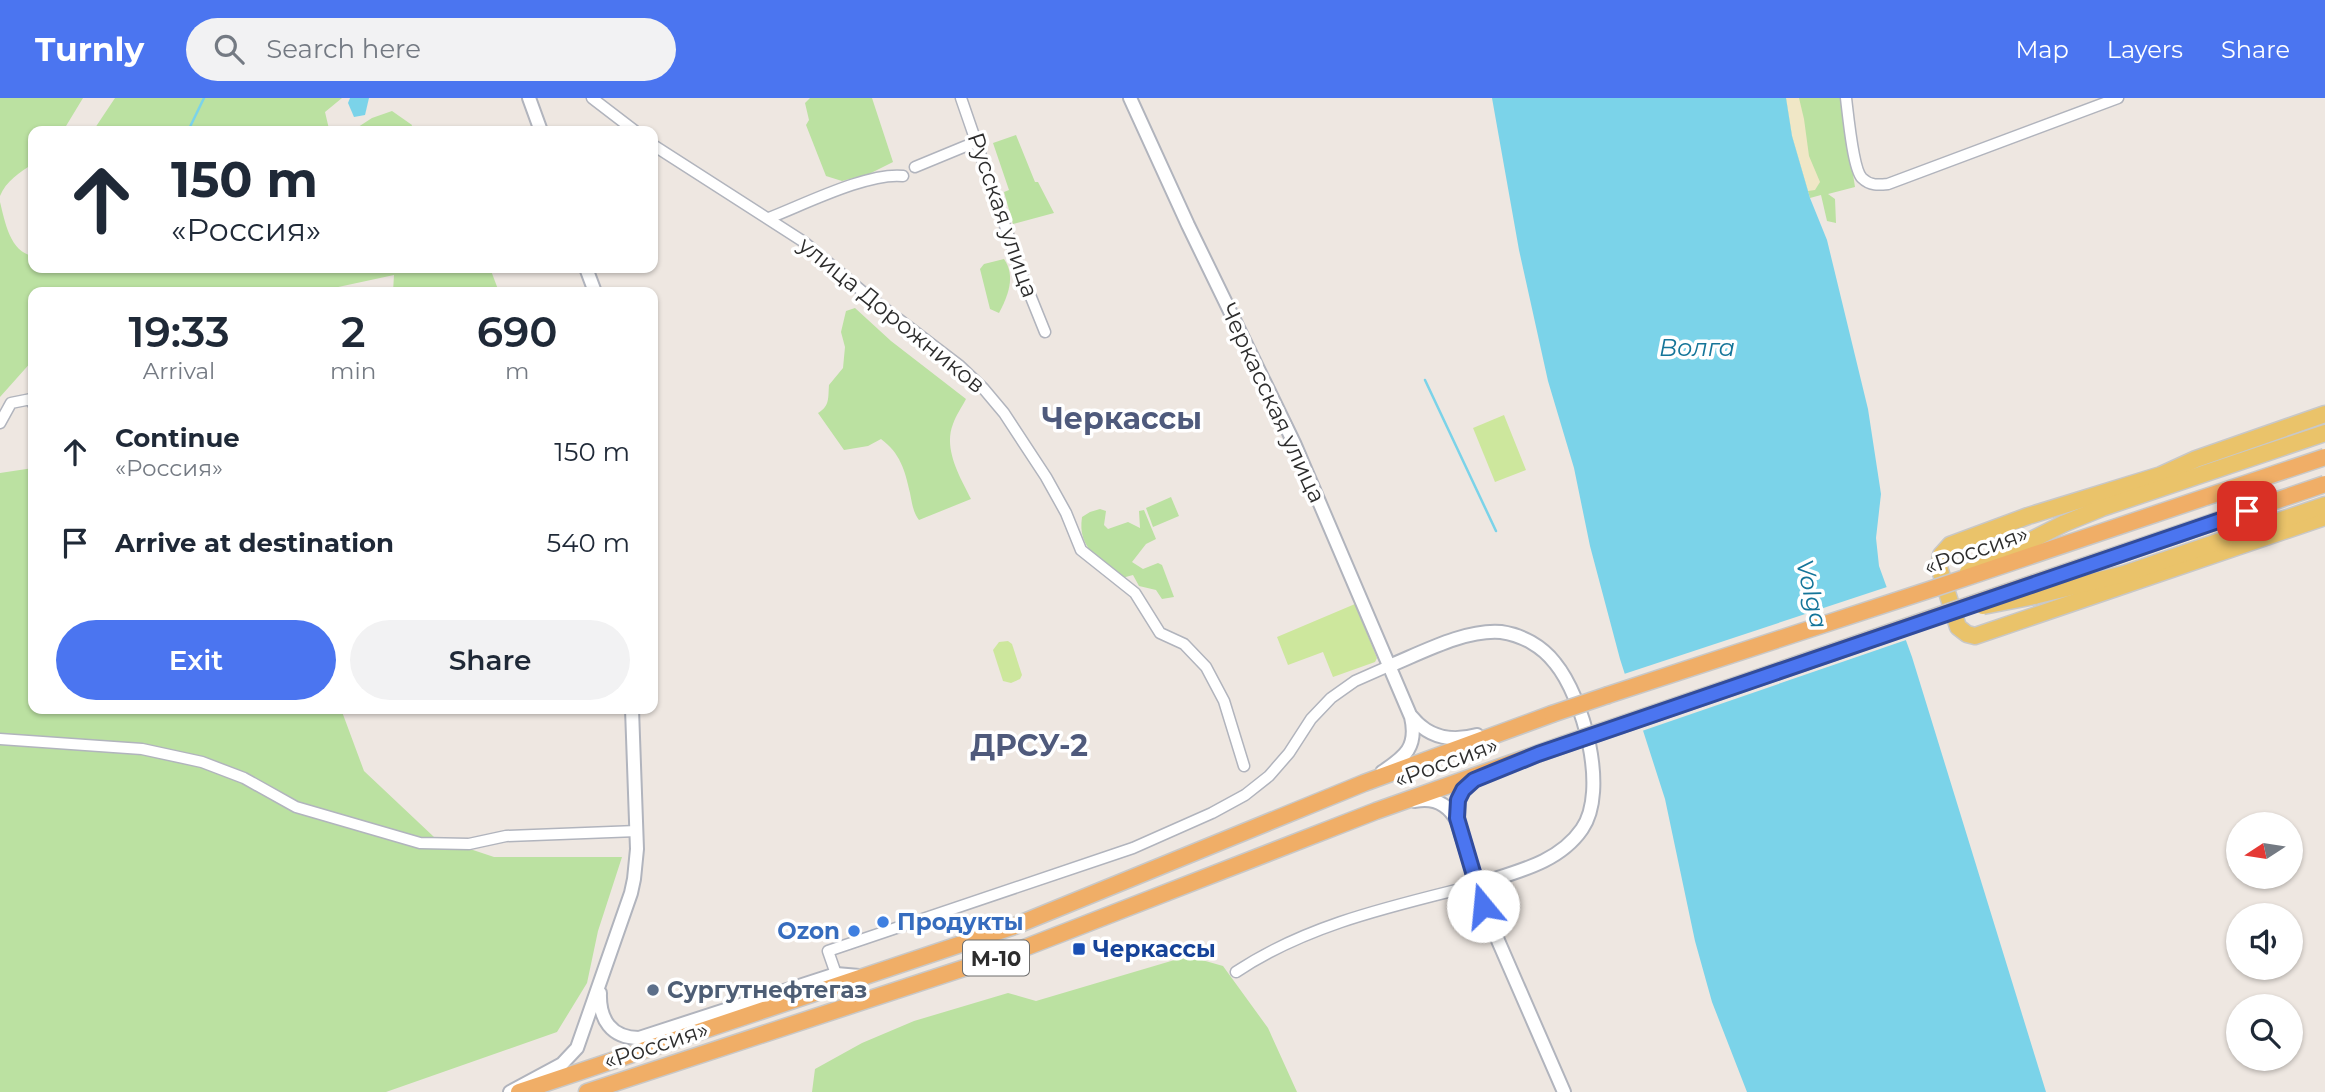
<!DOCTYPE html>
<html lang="en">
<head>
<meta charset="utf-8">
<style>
  :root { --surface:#fff; --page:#f2f2f3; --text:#1f2937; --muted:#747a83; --accent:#4b75f0 }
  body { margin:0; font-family:Montserrat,sans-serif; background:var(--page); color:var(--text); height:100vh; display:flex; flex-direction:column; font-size:26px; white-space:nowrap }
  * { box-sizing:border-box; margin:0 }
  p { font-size:23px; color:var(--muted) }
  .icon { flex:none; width:38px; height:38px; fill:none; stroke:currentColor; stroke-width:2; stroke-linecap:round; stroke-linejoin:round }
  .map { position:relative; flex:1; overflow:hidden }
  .side { position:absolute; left:28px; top:189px; width:630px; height:427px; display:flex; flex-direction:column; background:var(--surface); border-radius:14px; box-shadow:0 2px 5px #0004 }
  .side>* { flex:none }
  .guide { position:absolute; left:28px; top:28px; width:630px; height:147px; border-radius:14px; box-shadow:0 2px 5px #0004; background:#fff; color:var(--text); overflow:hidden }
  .needle { width:46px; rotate:258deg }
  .tools { position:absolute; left:2226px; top:714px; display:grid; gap:14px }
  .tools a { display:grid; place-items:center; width:77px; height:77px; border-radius:50%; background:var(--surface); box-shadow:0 2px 5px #0004; font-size:35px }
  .pin { position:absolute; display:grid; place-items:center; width:60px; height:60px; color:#fff; margin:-30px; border-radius:14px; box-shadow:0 4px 10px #0006 }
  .me { position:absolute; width:77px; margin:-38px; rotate:343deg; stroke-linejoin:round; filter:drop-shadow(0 0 5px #0008) }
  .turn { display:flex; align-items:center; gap:24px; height:147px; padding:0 28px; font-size:32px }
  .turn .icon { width:91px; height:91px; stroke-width:2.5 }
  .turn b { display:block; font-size:49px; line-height:60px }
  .eta { display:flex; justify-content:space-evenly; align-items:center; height:119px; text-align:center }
  .eta b { font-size:42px; font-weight:600; line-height:49px }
  .primary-button { display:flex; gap:14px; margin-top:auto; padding:14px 28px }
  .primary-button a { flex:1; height:80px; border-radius:42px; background:var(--accent); color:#fff; font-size:28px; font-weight:600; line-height:80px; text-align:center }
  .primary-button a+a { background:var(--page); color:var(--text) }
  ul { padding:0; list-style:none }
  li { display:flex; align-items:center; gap:21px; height:91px; padding:0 28px }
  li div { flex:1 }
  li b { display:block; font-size:26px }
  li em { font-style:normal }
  header { display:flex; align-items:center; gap:42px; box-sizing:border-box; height:98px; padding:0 35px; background:var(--accent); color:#fff }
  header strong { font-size:33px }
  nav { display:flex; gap:38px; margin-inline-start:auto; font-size:24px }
  .search { width:490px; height:63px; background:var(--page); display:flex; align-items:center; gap:18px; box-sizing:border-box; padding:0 24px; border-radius:38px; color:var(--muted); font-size:26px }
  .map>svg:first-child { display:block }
</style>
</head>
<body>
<header>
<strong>Turnly</strong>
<div class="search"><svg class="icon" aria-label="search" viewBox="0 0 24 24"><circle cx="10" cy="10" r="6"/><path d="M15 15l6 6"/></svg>Search here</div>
<nav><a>Map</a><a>Layers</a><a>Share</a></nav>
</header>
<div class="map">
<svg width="2325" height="994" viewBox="0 0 2325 994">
  <rect width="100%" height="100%" fill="#eee7e1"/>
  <g fill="#bbe1a1">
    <path d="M0,0h83l-20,33h-30v33c-13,8 -27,17 -33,32z"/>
    <path d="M115,0h227l-17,14 4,17 8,2h-244z"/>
    <path d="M810,0h62l21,64 -24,12 -27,7 -16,-5 -20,-51 3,-5 -4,-17z"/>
    <path d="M1786,0h55l14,89 -27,7 7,5 1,24 -9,-2 -6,-26 -11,3 -18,-62z"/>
    <path d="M392,13l20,14 -2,6h-58l20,-13z"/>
    <path d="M1016,37l19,47h3l16,31 -41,11 -9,-32 5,-2 -16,-47z"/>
    <path d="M0,104c5,20 10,50 33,54v12h457l9,24h-106l1,-17 -79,17h-282v68l-33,37z"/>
    <path d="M1004,161c12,17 4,37 -5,54l-9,-4 -10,-40 4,-5z"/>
    <path d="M855,210l36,33 75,58c-4,8 -10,16 -13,25 -10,25 7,53 18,75l-52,21c-6,-8 -7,-17 -9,-27 -5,-23 -10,-40 -29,-54l-13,7 -24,4 -26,-37c12,-7 10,-15 11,-28l14,-17 2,-21 -4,-15 5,-21z"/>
    <path d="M33,370v241h308l23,62 70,66 60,20h128l-24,74 -11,52 -30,49 -171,60h-386v-619z"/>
    <path d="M1171,399l8,19 -26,11 -7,-19z"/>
    <path d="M1100,411l6,2 -2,14 4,4 20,-7 12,6 -1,-17 5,-1 12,29 -10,5 -14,18 11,7 15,-6 4,2 12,32 -12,2 -6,-9 -17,-4 -6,-11 -11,3c-21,-19 -45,-28 -40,-61l8,-5z"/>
    <path d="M1188,858l35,10 45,62 29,64h-485l3,-23 47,-26 52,-22 94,-28 28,8z"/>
  </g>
  <path fill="#f0e7c6" d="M1786,0h13l5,21 5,37 11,26 -5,8 -7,1 -16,-55z"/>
  <g fill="#cde79d">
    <path d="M1504,317l22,55 -31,12 -22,-54z"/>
    <path d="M1355,506l22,54 -2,4 -42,15 -10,-25 -35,13 -11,-28z"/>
    <path d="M1008,543l4,3 10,31 -2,4 -9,4 -8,-2 -10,-31 6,-8z"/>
  </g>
  <g fill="#7bd3e9">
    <path d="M350,0h19l-4,17 -11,2 -6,-14z"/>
    <path d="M1492,0h294l6,38 18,62 17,42 41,169 13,85 -5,44 3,28 33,91 134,435h-299l-35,-90 -17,-61 -30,-142 -45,-140 -30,-113 -16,-78 -26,-87 -29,-131z"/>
  </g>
  <path fill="#eee7e1" d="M1890,488l19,53 -270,93 -18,-57z"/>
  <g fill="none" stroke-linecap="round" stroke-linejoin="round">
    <g stroke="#7bd3e9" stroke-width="2.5">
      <path d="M188,33l16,-33"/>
      <path d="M1425,282l71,151"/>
    </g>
    <g stroke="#b1b4bd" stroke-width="13">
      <g id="minor">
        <path d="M592,0l43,33"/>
        <path d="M961,0l61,177 23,57"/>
        <path d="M1846,0c2,16 7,71 16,80 8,8 17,7 26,6l230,-86"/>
        <path d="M653,47l151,97 59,50 97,74 23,22 21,25 42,64 20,36 15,37 54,43 25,40 24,11 22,23 18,34 20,65"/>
        <path d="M915,69l63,-26"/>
        <path d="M769,120c34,-13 99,-46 134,-42"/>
        <path d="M0,325l11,-20 20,-4 2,5"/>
        <path d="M0,641l142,10 60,13 42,16 52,29 124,36 49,1 37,-8 131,-5"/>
        <path d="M1236,874c72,-48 157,-66 240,-87"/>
        <path d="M836,876l-8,-23 305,-103 79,-35 33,-18 24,-19 20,-23 22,-34 20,-21 24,-17 34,-15"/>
      </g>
    </g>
    <g stroke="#b1b4bd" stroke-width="16">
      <g id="tertiary">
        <path d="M529,0l12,33"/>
        <path d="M1130,0l58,127 106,218 117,274c7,30 -6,40 -29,55"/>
        <path d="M586,170l9,24"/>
        <path d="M1389,568c32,-13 76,-37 112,-34 21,3 41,14 54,31 28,34 54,127 27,166 -24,35 -68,43 -106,56"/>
        <path d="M1412,619c17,21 39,25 65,18"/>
        <path d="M1479,680c-17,9 -25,24 -22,43l26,85 81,186"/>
        <path d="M1415,703c19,-4 33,3 42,20"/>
        <path d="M600,895c-1,26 11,45 39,45l197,-64 23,2"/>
        <path d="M510,994l52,-28 15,-16 54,-155 3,-14 3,-30 -5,-140"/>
      </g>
    </g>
    <g stroke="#c8c8c8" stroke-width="19">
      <g id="primary">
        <path d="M2325,316l-129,45 -35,16 -133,41 -78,29 -9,10 -2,12 19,60 9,7 8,2 350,-119"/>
        <path d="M2063,426l39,-16 223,-75"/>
        <path d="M2034,498l90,-22 201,-69"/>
      </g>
    </g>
    <g stroke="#c8c8c8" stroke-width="19">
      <g id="trunk">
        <path d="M1833,554l110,-38"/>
        <path d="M1608,597l327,-107"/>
        <path d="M519,994l493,-165 352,-144 188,-69"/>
        <path d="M587,994l432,-142 357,-139 186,-66"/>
      </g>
    </g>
    <use href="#minor" stroke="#fff" stroke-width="10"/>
    <use href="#tertiary" stroke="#fff" stroke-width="12"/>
    <use href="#primary" stroke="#eac36a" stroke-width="16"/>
    <use href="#trunk" stroke="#f0ae67" stroke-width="16"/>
    <g stroke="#c8c8c8" stroke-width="19" stroke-linecap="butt">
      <g id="primary-bridge">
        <path d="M1968,474l95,-48"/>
        <path d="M1983,508l51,-10"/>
      </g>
    </g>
    <g stroke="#c8c8c8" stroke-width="19" stroke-linecap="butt">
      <g id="trunk-bridge">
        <path d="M1935,490l390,-131"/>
        <path d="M1943,516l382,-130"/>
        <path d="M1552,616l56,-19"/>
        <path d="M1562,647l271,-93"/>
      </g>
    </g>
    <use href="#primary-bridge" stroke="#eac36a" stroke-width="16"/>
    <use href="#trunk-bridge" stroke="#f0ae67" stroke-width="16"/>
  </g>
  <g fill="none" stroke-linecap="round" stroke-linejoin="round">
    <g stroke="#314c9c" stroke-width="18">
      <path id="route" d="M1483,808l-26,-88 1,-18 5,-10 11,-10 64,-26 709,-243"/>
    </g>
    <use href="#route" stroke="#4b75f0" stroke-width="12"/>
  </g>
  <g fill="#3f7fe0" stroke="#fff" stroke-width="2.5">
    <circle cx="883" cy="824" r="7"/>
    <circle cx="854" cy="833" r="7"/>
  </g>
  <rect fill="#1a4fb4" stroke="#fff" stroke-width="2.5" x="1072" y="844" width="14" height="14" rx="3.5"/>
  <circle fill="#5c6f8a" stroke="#fff" stroke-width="2.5" cx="653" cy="892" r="7"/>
  <g text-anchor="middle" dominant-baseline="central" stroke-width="7" stroke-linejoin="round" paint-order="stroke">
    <rect fill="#fff" stroke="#6c6c6c" stroke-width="2" x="963" y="842.5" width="66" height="35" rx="5"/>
    <g font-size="21" font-weight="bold" fill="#2d2d2d">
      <text x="996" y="860">М-10</text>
    </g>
    <g font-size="23" fill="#2d2d2d" stroke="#fff">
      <text transform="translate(1003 117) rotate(71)">Русская улица</text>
      <text transform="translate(892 217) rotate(39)">улица Дорожников</text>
      <text transform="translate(1273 305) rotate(65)">Черкасская улица</text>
      <text transform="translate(1976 452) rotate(-19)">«Россия»</text>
      <text transform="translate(1446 664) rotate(-20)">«Россия»</text>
      <text transform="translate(656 947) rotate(-18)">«Россия»</text>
    </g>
    <g font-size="23" font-weight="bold" fill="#366cbe" stroke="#fff" text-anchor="start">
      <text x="897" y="824">Продукты</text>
      <text x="840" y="833" text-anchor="end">Ozon</text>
    </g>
    <g font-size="23" font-weight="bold" fill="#164399" stroke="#fff" text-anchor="start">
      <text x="1093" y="851">Черкассы</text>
    </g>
    <g font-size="23" font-weight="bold" fill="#4e5e75" stroke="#fff" text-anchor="start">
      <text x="667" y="892">Сургутнефтегаз</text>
    </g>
    <g font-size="24" font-style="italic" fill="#157599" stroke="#fff">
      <text x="1697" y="249">Волга</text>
      <text transform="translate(1812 496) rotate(77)">Volga</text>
    </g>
    <g font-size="30" font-weight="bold" fill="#4f5a7c" stroke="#fff">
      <text x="1122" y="320">Черкассы</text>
      <text x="1029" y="647">ДРСУ-2</text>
    </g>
  </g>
</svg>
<div class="tools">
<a><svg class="needle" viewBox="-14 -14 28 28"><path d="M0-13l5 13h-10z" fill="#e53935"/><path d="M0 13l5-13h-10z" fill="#747a83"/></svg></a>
<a><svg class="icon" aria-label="sound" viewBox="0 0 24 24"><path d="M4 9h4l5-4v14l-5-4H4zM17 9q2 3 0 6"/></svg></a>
<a><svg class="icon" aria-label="search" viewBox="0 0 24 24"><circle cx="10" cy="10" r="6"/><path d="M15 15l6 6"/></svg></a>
</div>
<div class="pin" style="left:2247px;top:413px;background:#d93025"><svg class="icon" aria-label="arrive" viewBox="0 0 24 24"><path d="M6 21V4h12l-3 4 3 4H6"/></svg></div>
<svg class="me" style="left:1483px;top:808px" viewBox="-20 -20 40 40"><circle r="19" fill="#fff"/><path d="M0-13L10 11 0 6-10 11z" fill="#4b75f0"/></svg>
<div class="guide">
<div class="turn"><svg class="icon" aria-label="ahead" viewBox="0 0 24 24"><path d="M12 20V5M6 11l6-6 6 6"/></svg><div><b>150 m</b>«Россия»</div></div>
</div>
<section class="side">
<div class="eta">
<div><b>19:33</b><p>Arrival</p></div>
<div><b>2</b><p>min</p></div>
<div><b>690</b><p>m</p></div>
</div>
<ul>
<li><svg class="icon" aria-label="ahead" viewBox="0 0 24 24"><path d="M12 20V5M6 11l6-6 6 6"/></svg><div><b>Continue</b><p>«Россия»</p></div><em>150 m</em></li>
<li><svg class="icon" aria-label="arrive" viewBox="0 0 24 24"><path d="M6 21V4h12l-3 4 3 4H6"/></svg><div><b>Arrive at destination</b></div><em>540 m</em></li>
</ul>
<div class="primary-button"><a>Exit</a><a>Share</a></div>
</section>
</div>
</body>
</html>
